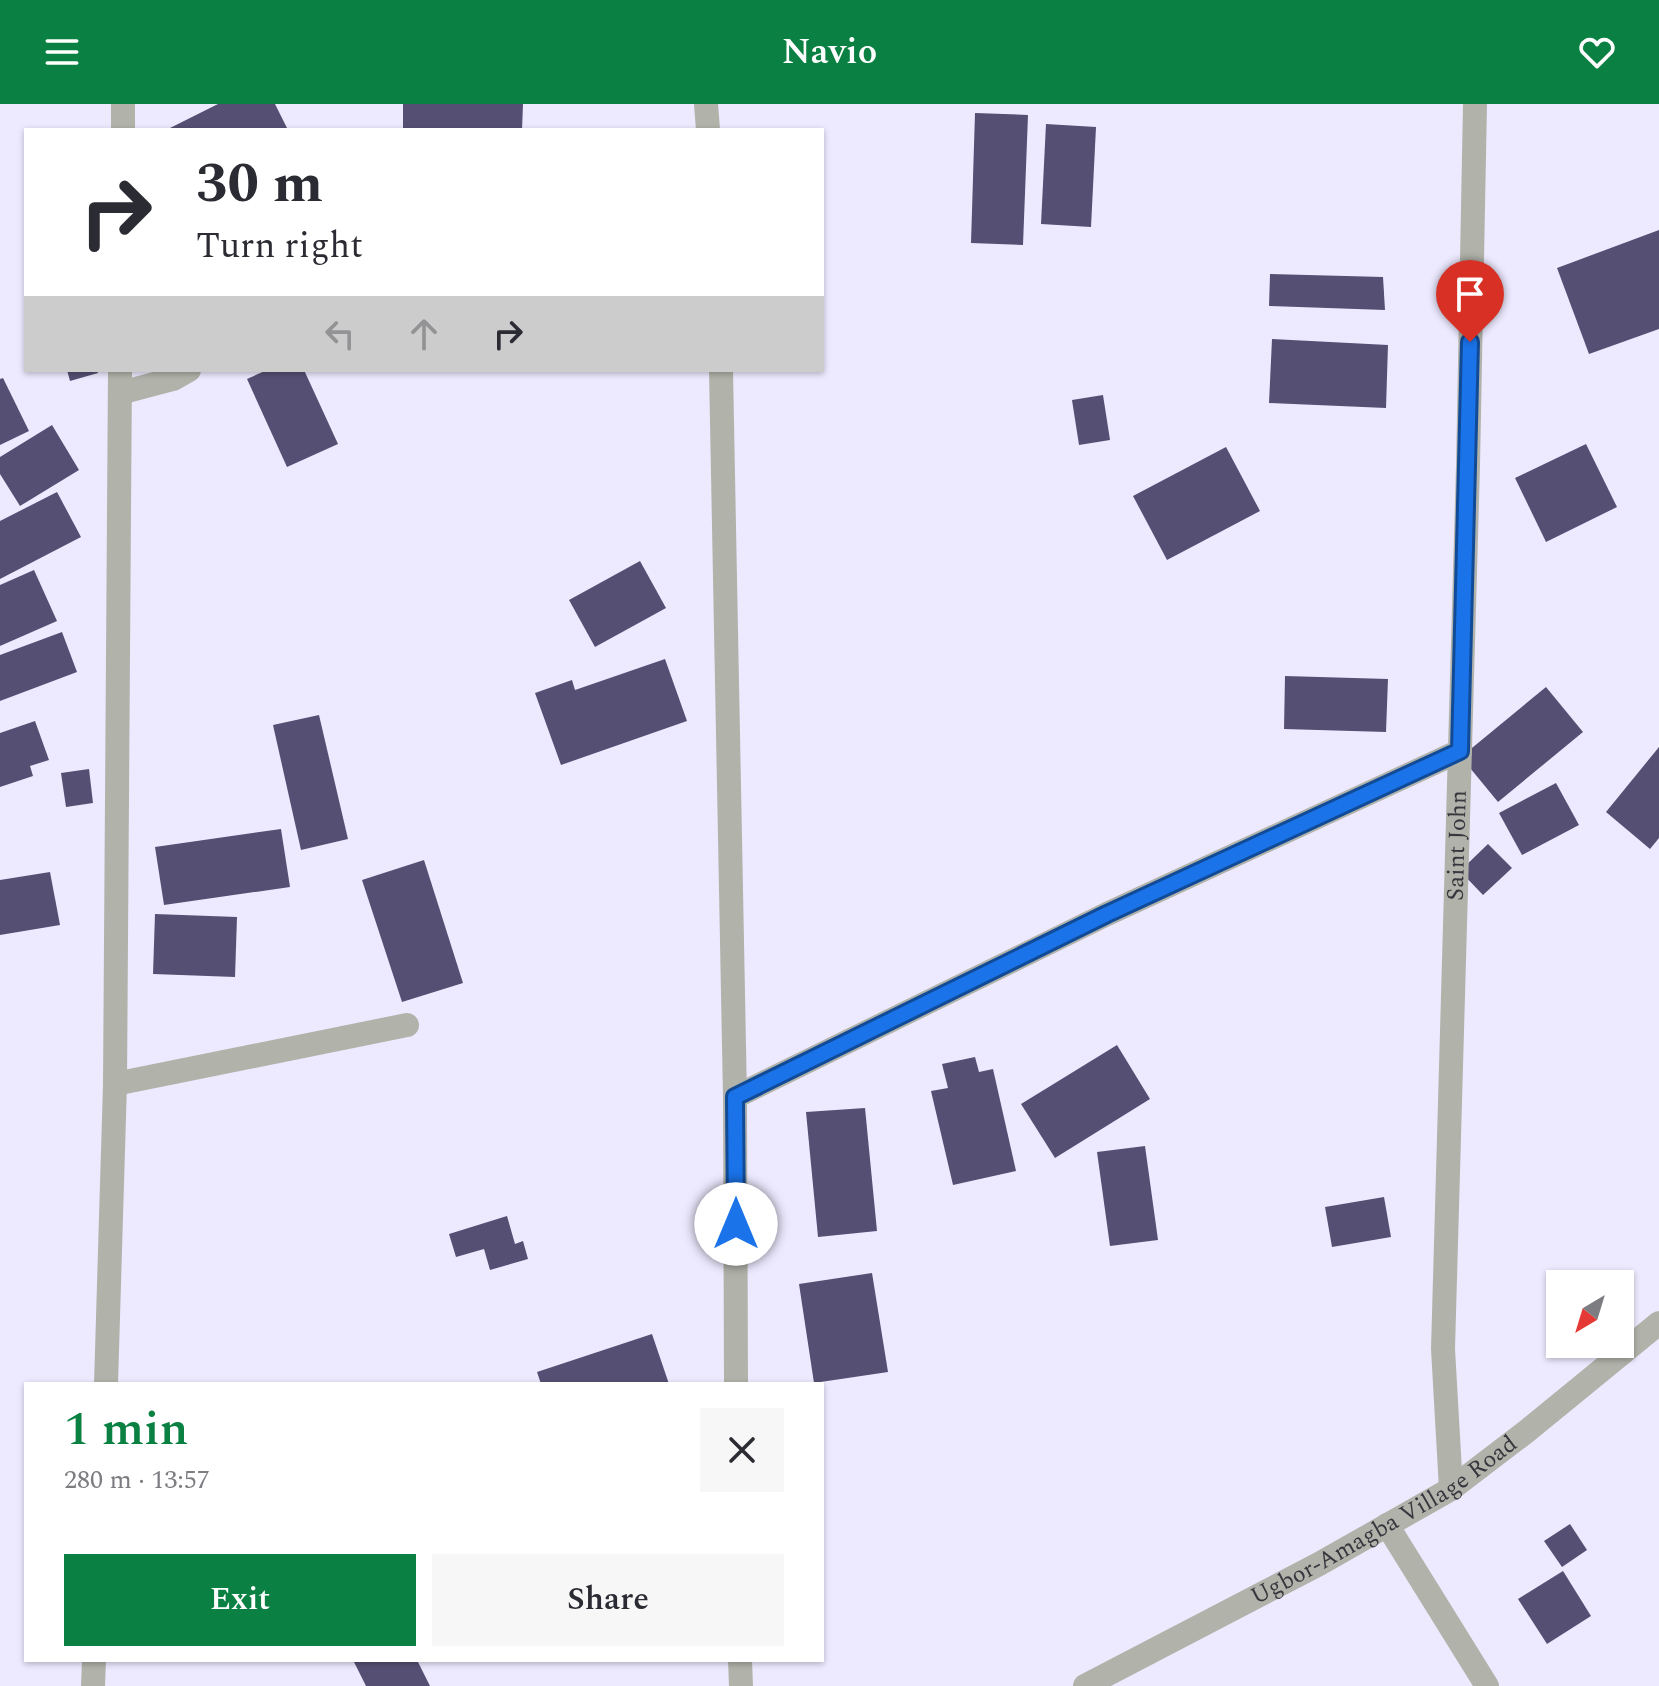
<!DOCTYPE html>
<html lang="en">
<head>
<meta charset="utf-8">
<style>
  :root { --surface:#fff; --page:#f7f7f7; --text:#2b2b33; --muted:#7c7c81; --accent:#0b8043 }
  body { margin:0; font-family:Spectral,serif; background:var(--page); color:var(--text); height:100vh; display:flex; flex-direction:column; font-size:30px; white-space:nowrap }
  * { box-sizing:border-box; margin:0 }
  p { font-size:26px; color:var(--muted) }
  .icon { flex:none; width:44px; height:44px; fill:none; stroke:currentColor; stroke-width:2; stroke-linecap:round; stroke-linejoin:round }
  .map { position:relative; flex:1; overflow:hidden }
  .sheet { position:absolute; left:24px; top:1278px; width:800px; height:280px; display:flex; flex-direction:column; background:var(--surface); border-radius:0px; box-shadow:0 2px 6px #0004 }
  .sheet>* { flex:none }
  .hud { position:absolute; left:24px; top:24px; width:800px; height:244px; border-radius:0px; box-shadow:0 2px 6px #0004; background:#fff; color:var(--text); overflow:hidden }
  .needle { width:52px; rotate:218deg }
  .fabs { position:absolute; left:1546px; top:1166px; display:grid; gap:16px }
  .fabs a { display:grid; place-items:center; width:88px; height:88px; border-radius:0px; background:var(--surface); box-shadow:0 2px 6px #0004; font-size:40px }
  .pin { position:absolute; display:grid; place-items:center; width:68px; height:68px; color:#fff; margin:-82px -34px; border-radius:50% 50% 50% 0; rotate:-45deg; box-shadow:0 0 8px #0007 }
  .pin .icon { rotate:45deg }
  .me { position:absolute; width:88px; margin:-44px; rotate:0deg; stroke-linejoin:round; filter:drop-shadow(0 0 6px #0008) }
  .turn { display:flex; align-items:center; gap:28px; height:168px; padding:0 40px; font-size:36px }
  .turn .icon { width:104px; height:104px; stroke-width:2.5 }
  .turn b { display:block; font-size:56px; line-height:68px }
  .lanes { display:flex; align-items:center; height:76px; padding:0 40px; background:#0003; justify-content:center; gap:40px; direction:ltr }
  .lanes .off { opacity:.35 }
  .round { display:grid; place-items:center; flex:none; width:84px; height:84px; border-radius:0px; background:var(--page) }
  .head { display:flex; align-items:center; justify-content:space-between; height:136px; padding:0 40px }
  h1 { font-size:48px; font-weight:600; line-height:60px; color:var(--accent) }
  .action { display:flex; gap:16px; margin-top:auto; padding:16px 40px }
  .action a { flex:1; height:92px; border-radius:0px; background:var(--accent); color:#fff; font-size:32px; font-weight:600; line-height:92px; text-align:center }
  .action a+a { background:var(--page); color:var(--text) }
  header { display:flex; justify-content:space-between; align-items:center; height:104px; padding:0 40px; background:var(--accent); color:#fff; font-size:36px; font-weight:600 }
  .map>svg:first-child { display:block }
</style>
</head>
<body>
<header><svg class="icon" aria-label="menu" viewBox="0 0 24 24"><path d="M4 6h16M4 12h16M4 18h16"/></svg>Navio<svg class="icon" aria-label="heart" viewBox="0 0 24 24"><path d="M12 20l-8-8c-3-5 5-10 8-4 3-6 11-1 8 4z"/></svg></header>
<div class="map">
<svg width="1659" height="1582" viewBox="0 0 1659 1582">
  <rect width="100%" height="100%" fill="#edeaff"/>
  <g fill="#564f74">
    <path d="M218,0h57l13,26h-122z"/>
    <path d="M403,0h120l-1,26h-119z"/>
    <path d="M975,9l53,2 -5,130 -52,-2z"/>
    <path d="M1046,20l50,3 -5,100 -50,-3z"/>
    <path d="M1659,126v99l-70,25 -32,-86z"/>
    <path d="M1270,170l113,3 2,33 -116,-4z"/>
    <path d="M1272,235l116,6 -2,63 -117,-5z"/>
    <path d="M67,266h30l1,3 -28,8z"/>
    <path d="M267,266h37l34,74 -51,23 -40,-88z"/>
    <path d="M3,274l26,53 -29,14v-66z"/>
    <path d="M1103,291l7,45 -31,5 -7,-45z"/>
    <path d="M52,321l27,45 -59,36 -20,-32v-17z"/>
    <path d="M1586,340l31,63 -71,35 -31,-64z"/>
    <path d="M1226,343l34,64 -93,49 -34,-64z"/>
    <path d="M57,388l24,45 -81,42v-58z"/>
    <path d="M640,457l26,47 -71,39 -26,-47z"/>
    <path d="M34,466l23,51 -57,25v-61z"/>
    <path d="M62,528l15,40 -77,29v-46z"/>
    <path d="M665,555l22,62 -126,44 -26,-72 37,-13 3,10z"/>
    <path d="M1285,572l103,3 -2,53 -102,-3z"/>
    <path d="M1546,583l37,45 -85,70 -37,-45z"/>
    <path d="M319,611l29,124 -47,11 -28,-125z"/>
    <path d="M35,617l14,39 -19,6 3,10 -33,11v-54z"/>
    <path d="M1659,643v91l-9,11 -44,-37z"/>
    <path d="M89,665l4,34 -27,4 -5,-34z"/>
    <path d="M1556,679l23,42 -57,30 -23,-42z"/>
    <path d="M281,725l9,58 -126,18 -9,-58z"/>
    <path d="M1488,740l24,24 -29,27 -23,-24z"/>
    <path d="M424,756l39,123 -61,19 -40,-122z"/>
    <path d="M50,768l10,53 -60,10v-55z"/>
    <path d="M155,810l82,3 -2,60 -82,-3z"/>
    <path d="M1117,941l33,54 -95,59 -34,-54z"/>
    <path d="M975,953l4,15 14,-3 23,102 -63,14 -22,-94 17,-3 -6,-24z"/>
    <path d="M865,1004l12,123 -59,6 -12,-125z"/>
    <path d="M1145,1042l13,94 -48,6 -13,-94z"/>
    <path d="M1384,1093l7,40 -59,10 -7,-40z"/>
    <path d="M507,1112l8,28 8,-3 5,18 -38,11 -6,-21 -28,8 -7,-23z"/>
    <path d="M872,1169l16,99 -74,11 -15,-99z"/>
    <path d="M652,1230l17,50h-128l-4,-12z"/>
    <path d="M1570,1420l17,26 -25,17 -18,-26z"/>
    <path d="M1563,1467l28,45 -44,28 -29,-45z"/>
    <path d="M353,1556h64l13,26h-64z"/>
  </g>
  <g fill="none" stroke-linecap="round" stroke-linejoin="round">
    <g stroke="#b1b3aa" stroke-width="24">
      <path d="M706,0l2,26"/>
      <path d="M123,26v-26"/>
      <path d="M721,266l14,727 1,287"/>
      <path d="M120,289l53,-14 16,-9"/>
      <path d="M115,980l292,-59"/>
      <path d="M735,993l372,-183 353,-163"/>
      <path d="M106,1280l9,-300 5,-714"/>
      <path id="s1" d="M1451,1385l-8,-140 25,-883 7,-362"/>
      <path d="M1387,1421l100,161"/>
      <path d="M740,1556l1,26"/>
      <path d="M93,1582l1,-26"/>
      <path id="s2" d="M1085,1582l234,-122 132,-75 76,-58 132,-108"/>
    </g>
  </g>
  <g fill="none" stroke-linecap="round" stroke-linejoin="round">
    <g stroke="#114b97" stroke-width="20">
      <path id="route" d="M736,1120l-1,-127 372,-183 353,-163 10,-409"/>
    </g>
    <use href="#route" stroke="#1a73e8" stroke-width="14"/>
  </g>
  <g text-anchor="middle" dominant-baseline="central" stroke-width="8" stroke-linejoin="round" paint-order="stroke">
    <g font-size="24" fill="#38373f" stroke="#edeaff">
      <text stroke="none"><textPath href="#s1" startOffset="644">Saint John</textPath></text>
      <text stroke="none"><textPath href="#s2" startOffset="342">Ugbor-Amagba Village Road</textPath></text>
    </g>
  </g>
</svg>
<div class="fabs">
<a><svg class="needle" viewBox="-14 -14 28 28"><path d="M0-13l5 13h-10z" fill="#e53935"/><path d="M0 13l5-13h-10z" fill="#7c7c81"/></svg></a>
</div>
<div class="pin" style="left:1470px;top:238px;background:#d93025"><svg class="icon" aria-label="arrive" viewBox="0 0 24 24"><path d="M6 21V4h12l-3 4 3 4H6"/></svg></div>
<svg class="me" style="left:736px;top:1120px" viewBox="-20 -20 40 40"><circle r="19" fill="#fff"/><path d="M0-13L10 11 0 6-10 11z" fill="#1a73e8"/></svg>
<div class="hud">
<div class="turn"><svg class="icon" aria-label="right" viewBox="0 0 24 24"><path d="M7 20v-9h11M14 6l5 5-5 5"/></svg><div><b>30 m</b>Turn right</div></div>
<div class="lanes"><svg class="icon off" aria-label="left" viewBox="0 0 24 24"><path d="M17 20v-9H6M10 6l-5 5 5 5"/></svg><svg class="icon off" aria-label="ahead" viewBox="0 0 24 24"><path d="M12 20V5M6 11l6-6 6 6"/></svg><svg class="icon" aria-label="right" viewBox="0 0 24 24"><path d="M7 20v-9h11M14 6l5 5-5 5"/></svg></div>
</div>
<section class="sheet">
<div class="head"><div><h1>1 min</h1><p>280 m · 13:57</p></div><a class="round"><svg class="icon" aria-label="close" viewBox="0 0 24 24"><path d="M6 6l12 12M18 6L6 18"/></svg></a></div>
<div class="action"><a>Exit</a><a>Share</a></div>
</section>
</div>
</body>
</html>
